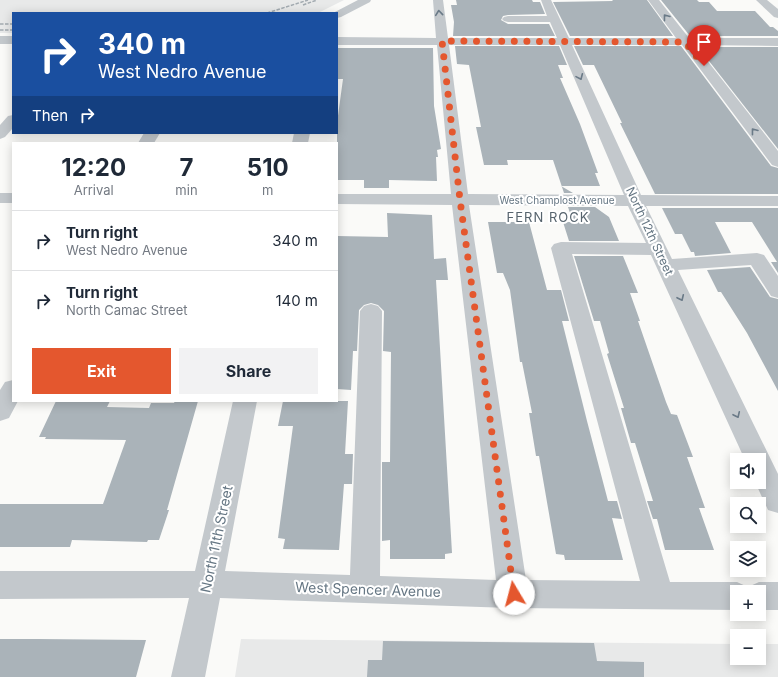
<!DOCTYPE html>
<html lang="en">
<head>
<meta charset="utf-8">
<style>
  :root { --surface:#fff; --page:#f2f2f3; --text:#1f2937; --muted:#747a83; --line:#e0e1e3; --accent:#e4572e }
  body { margin:0; font-family:Inter,sans-serif; background:var(--page); color:var(--text); height:100vh; display:flex; flex-direction:column; font-size:15px; white-space:nowrap }
  * { box-sizing:border-box; margin:0 }
  p { font-size:13px; color:var(--muted) }
  .icon { flex:none; width:22px; height:22px; fill:none; stroke:currentColor; stroke-width:2; stroke-linecap:round; stroke-linejoin:round }
  .map { position:relative; flex:1; overflow:hidden }
  .side { position:absolute; left:12px; top:142px; width:326px; height:260px; display:flex; flex-direction:column; background:var(--surface); border-radius:0px; box-shadow:0 2px 10px #0003 }
  .side>* { flex:none }
  .guide { position:absolute; left:12px; top:12px; width:326px; height:122px; border-radius:0px; box-shadow:0 2px 10px #0003; background:#1a4fa0; color:#fff; overflow:hidden }
  .buttons { position:absolute; left:730px; top:453px; display:grid; gap:8px }
  .buttons a { display:grid; place-items:center; width:36px; height:36px; border-radius:0px; background:var(--surface); box-shadow:0 2px 10px #0003; font-size:20px }
  .pin { position:absolute; display:grid; place-items:center; width:34px; height:34px; color:#fff; margin:-41px -17px; border-radius:50% 50% 50% 0; rotate:-45deg; box-shadow:0 0 4px #0007 }
  .pin .icon { rotate:45deg }
  .me { position:absolute; width:44px; margin:-22px; rotate:352deg; stroke-linejoin:round; filter:drop-shadow(0 0 3px #0008) }
  .turn { display:flex; align-items:center; gap:14px; height:84px; padding:0 20px; font-size:18px }
  .turn .icon { width:52px; height:52px; stroke-width:2.5 }
  .turn b { display:block; font-size:28px; line-height:34px }
  .then { display:flex; align-items:center; height:38px; padding:0 20px; background:#0003; gap:8px; font-size:15px }
  .eta { display:flex; justify-content:space-evenly; align-items:center; height:68px; text-align:center }
  .eta b { font-size:24px; font-weight:700; line-height:28px }
  .primary-button { display:flex; gap:8px; margin-top:auto; padding:8px 20px }
  .primary-button a { flex:1; height:46px; border-radius:0px; background:var(--accent); color:#fff; font-size:16px; font-weight:700; line-height:46px; text-align:center }
  .primary-button a+a { background:var(--page); color:var(--text) }
  ul { padding:0; list-style:none }
  li { display:flex; align-items:center; gap:12px; height:60px; padding:0 20px; border-top:1px solid var(--line) }
  li div { flex:1 }
  li b { display:block; font-size:15px }
  li em { font-style:normal }
  .map>svg:first-child { display:block }
</style>
</head>
<body>
<div class="map">
<svg width="778" height="677" viewBox="0 0 778 677">
  <rect width="100%" height="100%" fill="#fafaf8"/>
  <g fill="#e8e9e9">
    <path d="M0,0h344l-26,13h-305v20h-13z"/>
    <path d="M241,639l496,5v14h22v-14h19v33h-543z"/>
  </g>
  <g fill="#aab3b9">
    <path d="M456,0h76l1,2h7l5,12 -37,1 -5,1 -2,4 7,4h41l6,12h-102l1,-14 -3,-17h6z"/>
    <path d="M612,0h35l26,36h-103l-17,-34 60,-1z"/>
    <path d="M661,0h36l2,2h10l8,9h38l15,16h3l5,4v5h-88z"/>
    <path d="M455,46h104l8,19h-9l5,13h-3l20,46 18,49h-3l5,13h-39l12,7h-9l-11,-33h-46l1,5h-24l-8,-38h5l-12,-62 -12,-1z"/>
    <path d="M574,46h107l90,120 7,2v26h-123l-35,-71h2l-28,-58h-11z"/>
    <path d="M698,47h80v102z"/>
    <path d="M337,48h96l1,58 7,43 -4,1 1,7h-2l1,24 -48,-1v8h-25v-8h-27v-57l6,-44h-6z"/>
    <path d="M568,207h27l14,10 10,24h-50l-6,-19h10z"/>
    <path d="M662,208h116v65l-7,-11h6l-25,-40h-37l16,31 -36,3 -1,-4h-3l-9,-18h-7z"/>
    <path d="M387,213l45,2 2,44 12,-1 2,22h-12l16,273 -7,1v5h-55v-19l-8,1v-79h8l1,-110 -8,-1 1,-40 -6,-6 -7,-2 -7,2 -5,5 -2,41h-4l-2,39 -14,-1v-153l51,1z"/>
    <path d="M488,222h41l18,68h14l8,31h-7l25,100 21,80h9l5,18 -10,-1 11,42h-58l-1,-5 -8,-1 -17,-98h-3l-7,-43h3l-10,-51h-2l-10,-72 -7,-17h-6z"/>
    <path d="M574,256h49l15,37h-8l10,28h-2l28,81 5,12 6,1 16,42h-6l18,51h-6l15,42h-49l-8,-31h-4l-6,-18h6l-18,-58h-4l-10,-35h3l-17,-54 2,-1 -9,-32h-6z"/>
    <path d="M750,267l20,30 8,2v92l-31,-58 -26,-41h-3l-11,-22z"/>
    <path d="M56,401h54l-3,6 42,1 2,-5h23l1,-2h23l-31,109h2l-10,30h-11l-1,2 -75,-2 -2,7h-70v-43h103l23,-64 -81,-1 1,-2h-7z"/>
    <path d="M283,401h65l-3,53h8l-1,30h-8l-5,66 -56,-1 2,-10 -7,-1 15,-112h-15z"/>
    <path d="M0,639h38l108,1 -10,37h-136z"/>
    <path d="M383,641l211,2 3,18 47,1v15h-277l1,-17h14z"/>
  </g>
  <g fill="none" stroke-linecap="round" stroke-linejoin="round">
    <g fill="#c3c8cc" fill-rule="evenodd">
      <path d="M358,0h13l-1,2 -29,15 -4,1v-5h-4z"/>
      <path d="M433,0h10l5,38h109l-7,-16h-42l-4,-1 -2,-2 2,-2 4,-1h39l-6,-16h10l18,38h107l-28,-38h11l30,38h89v8l-83,-1 83,106v16l-6,-2 -90,-120h-110l69,150 137,1v10h-132l26,53 85,-6 7,2 14,21v22l-7,-2 -20,-31 -73,5 100,204v39l-10,-3 -13,-28h4v-22h-14l-94,-205 -79,-1 98,328h67l11,5 11,-5h19v28h-19v-18h-22v18l-224,-2 -293,-10 -15,79h-34l18,-79 -189,1v-28h195l38,-170h24l-32,170 125,4 10,-264 4,-5 7,-2 7,2 4,5 -2,265 116,4 -44,-375 -115,-1v-10h114l-14,-149h-100v-8l99,1zM449,45h111l64,150 -156,-1zM469,205l159,1 18,37 -85,-1 -7,2 -3,4 89,333 -114,-1z"/>
      <path d="M756,0h11l11,9v9l-4,-1z"/>
      <rect x="0" y="36" width="13" height="8"/>
      <path d="M13,115v13l-8,9 -5,2v-14l8,-9z"/>
      <path d="M144,133h16l-6,10h-16z"/>
      <path d="M294,133h16l-2,10h-16z"/>
      <rect x="0" y="193" width="13" height="10"/>
      <path d="M13,380v21h5l-9,17 -9,3v-31l5,-8z"/>
    </g>
    <g stroke="#a2aab0" stroke-width="1.5" stroke-dasharray="3.5 1.5" stroke-linecap="butt">
      <path d="M303,5l14,-5"/>
      <path d="M267,13l41,-13"/>
      <path d="M0,24h13"/>
      <path d="M0,30h13"/>
    </g>
  </g>
  <defs><path id="oneway-chevron" d="M-2-3.5L2.5 0L-2 3.5" fill="none" stroke-width="1.6" stroke-linecap="round" stroke-linejoin="round"/></defs>
  <g stroke="#6a7a87">
    <use href="#oneway-chevron" transform="translate(439 13) rotate(-96)"/>
    <use href="#oneway-chevron" transform="translate(666 17) rotate(-128)"/>
    <use href="#oneway-chevron" transform="translate(580 77) rotate(66)"/>
    <use href="#oneway-chevron" transform="translate(754 131) rotate(-128)"/>
    <use href="#oneway-chevron" transform="translate(681 298) rotate(65)"/>
    <use href="#oneway-chevron" transform="translate(737 415) rotate(65)"/>
  </g>
  <g fill="none" stroke-linecap="round" stroke-linejoin="round">
    <path stroke="#e4572e" stroke-width="7" stroke-dasharray="0 12.6" d="M514,594l-54,-394 -18,-159 243,1 19,24"/>
  </g>
  <g text-anchor="middle" dominant-baseline="central" stroke-width="4" stroke-linejoin="round" paint-order="stroke">
    <g font-size="10" fill="#657683" stroke="#fff">
      <text x="557" y="200">West Champlost Avenue</text>
    </g>
    <g font-size="12" fill="#657683" stroke="#fff">
      <text transform="translate(650 231) rotate(65)">North 12th Street</text>
    </g>
    <g font-size="13" letter-spacing="1" fill="#57646e" stroke="#fff">
      <text x="548" y="217">FERN ROCK</text>
    </g>
    <g font-size="14" fill="#657683" stroke="#fff">
      <text transform="translate(216 539) rotate(-78)">North 11th Street</text>
      <text transform="translate(368 589) rotate(2)">West Spencer Avenue</text>
    </g>
  </g>
</svg>
<div class="buttons">
<a><svg class="icon" aria-label="sound" viewBox="0 0 24 24"><path d="M4 9h4l5-4v14l-5-4H4zM17 9q2 3 0 6"/></svg></a>
<a><svg class="icon" aria-label="search" viewBox="0 0 24 24"><circle cx="10" cy="10" r="6"/><path d="M15 15l6 6"/></svg></a>
<a><svg class="icon" aria-label="layers" viewBox="0 0 24 24"><path d="M12 4l9 5-9 5-9-5zM3 14l9 5 9-5"/></svg></a>
<a>+</a>
<a>−</a>
</div>
<div class="pin" style="left:704px;top:66px;background:#d93025"><svg class="icon" aria-label="arrive" viewBox="0 0 24 24"><path d="M6 21V4h12l-3 4 3 4H6"/></svg></div>
<svg class="me" style="left:514px;top:594px" viewBox="-20 -20 40 40"><circle r="19" fill="#fff"/><path d="M0-13L10 11 0 6-10 11z" fill="#e4572e"/></svg>
<div class="guide">
<div class="turn"><svg class="icon" aria-label="right" viewBox="0 0 24 24"><path d="M7 20v-9h11M14 6l5 5-5 5"/></svg><div><b>340 m</b>West Nedro Avenue</div></div>
<div class="then">Then<svg class="icon" aria-label="right" viewBox="0 0 24 24"><path d="M7 20v-9h11M14 6l5 5-5 5"/></svg></div>
</div>
<section class="side">
<div class="eta">
<div><b>12:20</b><p>Arrival</p></div>
<div><b>7</b><p>min</p></div>
<div><b>510</b><p>m</p></div>
</div>
<ul>
<li><svg class="icon" aria-label="right" viewBox="0 0 24 24"><path d="M7 20v-9h11M14 6l5 5-5 5"/></svg><div><b>Turn right</b><p>West Nedro Avenue</p></div><em>340 m</em></li>
<li><svg class="icon" aria-label="right" viewBox="0 0 24 24"><path d="M7 20v-9h11M14 6l5 5-5 5"/></svg><div><b>Turn right</b><p>North Camac Street</p></div><em>140 m</em></li>
</ul>
<div class="primary-button"><a>Exit</a><a>Share</a></div>
</section>
</div>
</body>
</html>
